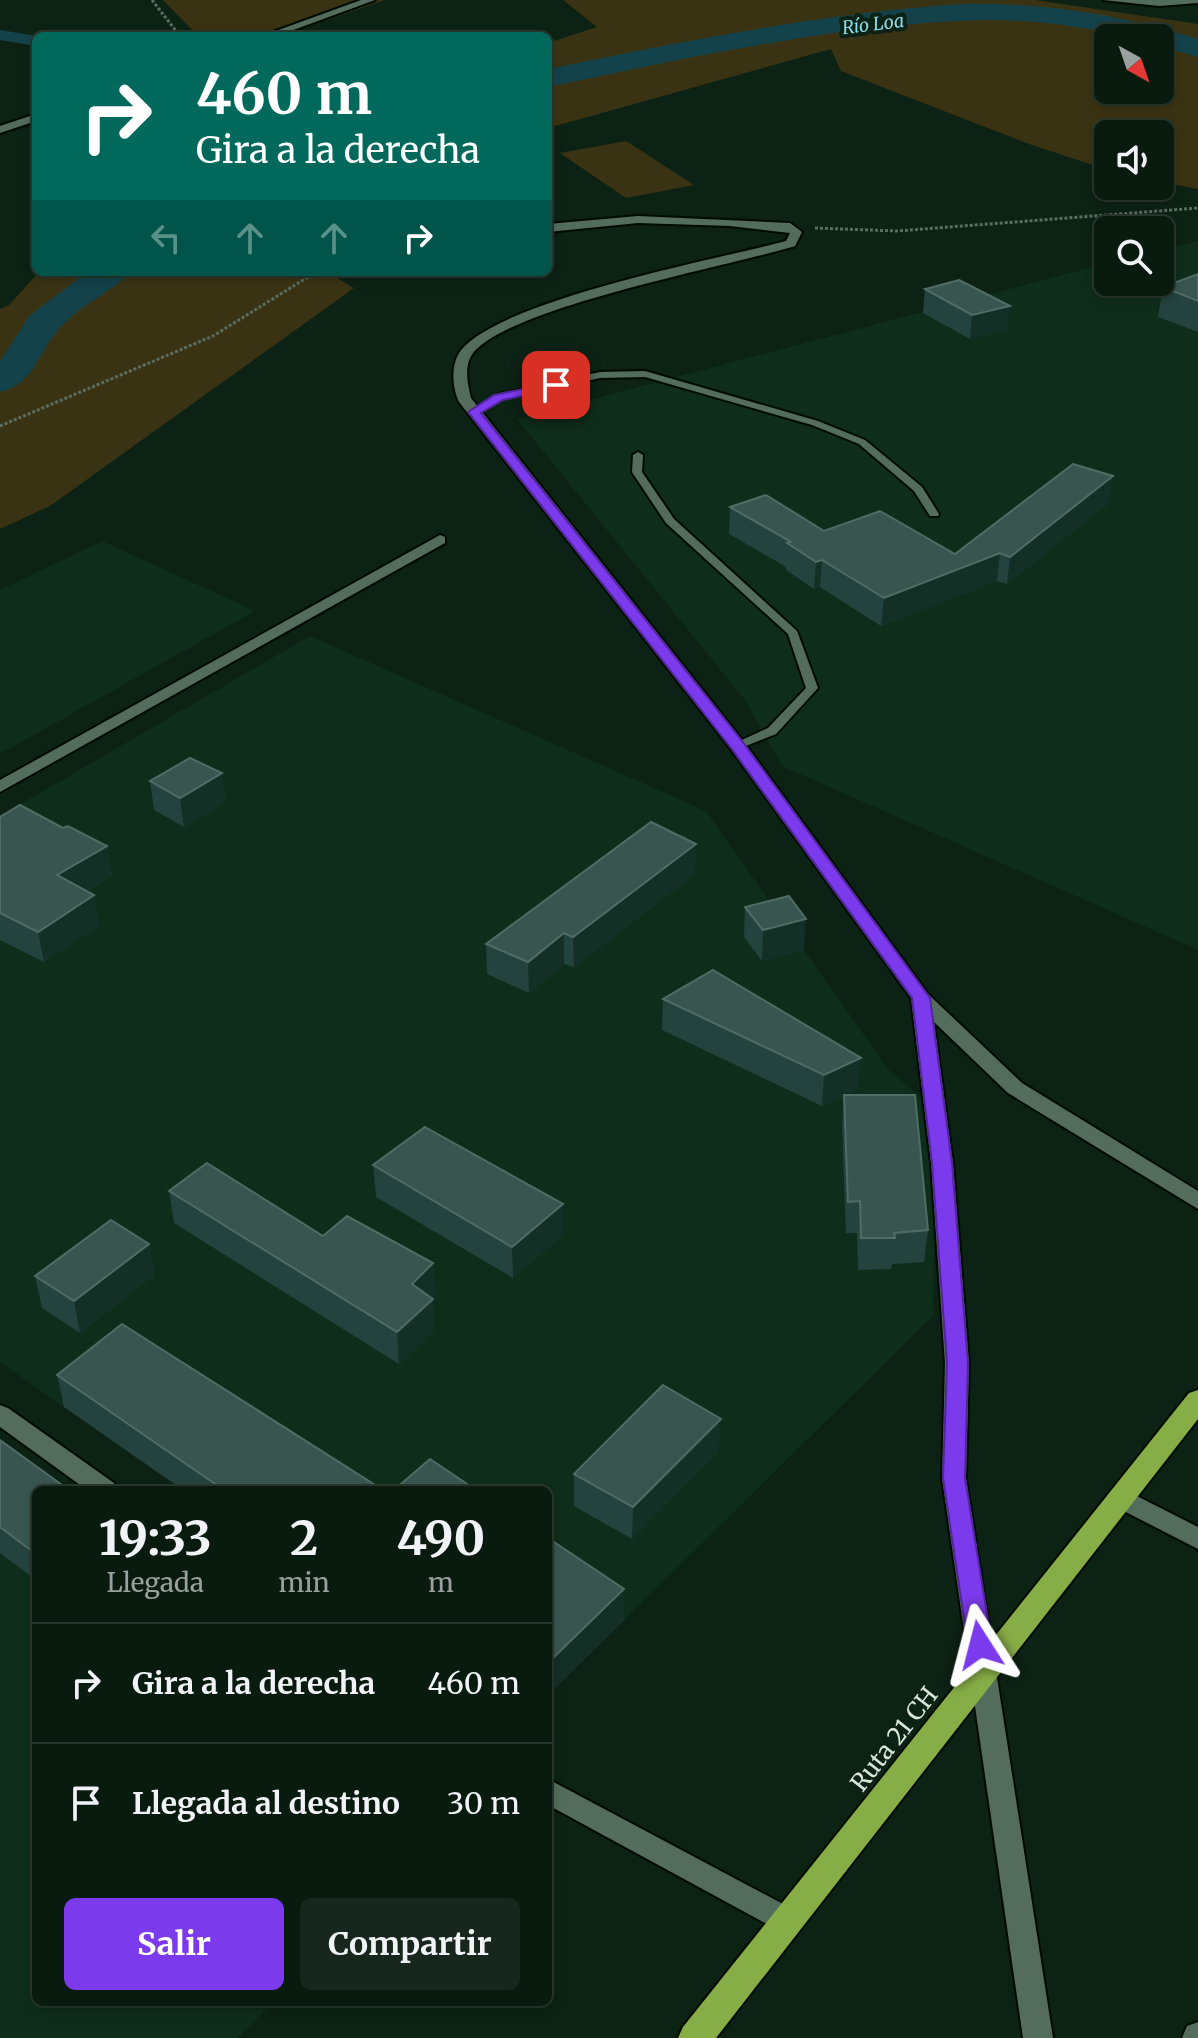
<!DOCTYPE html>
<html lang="es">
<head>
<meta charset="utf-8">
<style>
  :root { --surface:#091a0f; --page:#17271d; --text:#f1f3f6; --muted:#99a19e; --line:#29382f; --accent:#7c3aed }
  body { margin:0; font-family:Merriweather,serif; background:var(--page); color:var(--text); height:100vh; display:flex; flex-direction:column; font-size:30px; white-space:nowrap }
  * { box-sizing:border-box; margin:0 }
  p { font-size:26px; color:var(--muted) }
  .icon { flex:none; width:44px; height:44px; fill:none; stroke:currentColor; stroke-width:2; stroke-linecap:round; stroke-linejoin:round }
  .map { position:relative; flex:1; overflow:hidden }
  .details { position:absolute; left:32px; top:1486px; width:520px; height:520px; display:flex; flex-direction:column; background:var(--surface); border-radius:12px; box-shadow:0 4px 12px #0003,0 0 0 2px var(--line) }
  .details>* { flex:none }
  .top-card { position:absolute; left:32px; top:32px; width:520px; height:244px; border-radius:12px; box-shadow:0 4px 12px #0003,0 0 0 2px var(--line); background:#00695c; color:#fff; overflow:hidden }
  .needle { width:52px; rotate:140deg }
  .tools { position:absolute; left:1094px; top:24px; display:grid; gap:16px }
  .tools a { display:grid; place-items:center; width:80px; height:80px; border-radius:12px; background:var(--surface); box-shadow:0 4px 12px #0003,0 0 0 2px var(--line); font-size:40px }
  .pin { position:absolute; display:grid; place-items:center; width:68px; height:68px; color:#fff; margin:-34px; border-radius:16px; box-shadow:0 4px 12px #0006 }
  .me { position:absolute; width:88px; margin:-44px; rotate:351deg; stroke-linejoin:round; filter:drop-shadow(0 0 6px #0008) }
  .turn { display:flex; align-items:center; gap:28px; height:168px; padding:0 32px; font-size:36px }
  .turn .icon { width:104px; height:104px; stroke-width:2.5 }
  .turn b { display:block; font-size:56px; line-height:68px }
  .lanes { display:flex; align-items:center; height:76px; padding:0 32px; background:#0003; justify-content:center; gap:40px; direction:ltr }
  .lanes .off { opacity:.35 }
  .eta { display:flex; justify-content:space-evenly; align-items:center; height:136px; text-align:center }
  .eta b { font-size:48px; font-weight:700; line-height:56px }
  .cta { display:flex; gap:16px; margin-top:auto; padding:16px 32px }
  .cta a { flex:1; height:92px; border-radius:12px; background:var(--accent); color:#fff; font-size:32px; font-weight:700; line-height:92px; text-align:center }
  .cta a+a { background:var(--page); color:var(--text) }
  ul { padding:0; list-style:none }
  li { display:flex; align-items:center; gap:24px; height:120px; padding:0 32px; border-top:2px solid var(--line) }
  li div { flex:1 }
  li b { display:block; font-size:30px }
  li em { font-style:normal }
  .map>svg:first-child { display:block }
</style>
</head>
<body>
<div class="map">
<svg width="1198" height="2038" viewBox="0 0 1198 2038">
  <rect width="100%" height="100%" fill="#0c2214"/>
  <g fill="#0f2d1b">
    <path d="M1198,241v709l-416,-184 -38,-67 -227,-280 591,-156v19h52v-32z"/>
    <path d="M102,541l153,70 -255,143v-164z"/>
    <path d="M310,636l396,175 182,258 48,41 -3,206 -385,379v-205h-365l-183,-128v-546z"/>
    <path d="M0,1466l36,27v509h237l-35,36h-238z"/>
  </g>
  <g fill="#3a3313" fill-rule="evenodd">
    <path d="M163,0h222l-104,36h-83z"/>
    <path d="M563,0h472l163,24v165l-38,-7v-48h-52v36l-79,-26 -188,-73 -10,-22 -283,79v-85l49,-16zM1108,38h52v52h-52z"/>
    <path d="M626,141l68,44 -68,13 -66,-45z"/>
    <path d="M39,272h288l27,16 -304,218 -50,23v-220l9,-4z"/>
  </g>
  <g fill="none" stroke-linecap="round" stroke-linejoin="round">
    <path fill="#14424a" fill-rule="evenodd" d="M0,30l37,6 -1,10 -36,-6z"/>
    <g fill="#14424a" fill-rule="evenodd">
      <path d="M963,4c81,-2 157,11 235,35v18l-38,-11v-8c-27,0 -51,-6 -78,-10 -32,-6 -64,-8 -96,-8 -145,3 -296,38 -438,67v-18c137,-28 275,-56 415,-65z"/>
      <path d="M87,272h41l-5,8c-21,15 -49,31 -65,50 -21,24 -23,53 -58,62v-31l30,-46z"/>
    </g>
    <g stroke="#000b02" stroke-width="4">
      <g id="service">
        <path d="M645,371l173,50 47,19 57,47 17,27 -1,2h-8l-16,-25 -55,-47 -47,-19 -167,-48 -45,1 -98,21 -25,15 -8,-2 30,-18 101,-22z"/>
        <path d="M638,452l5,3 -1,17 32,47 123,112 21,57 -42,46 -35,14 -4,1 -6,-4 37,-17 38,-40 -18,-54 -122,-111 -34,-51 1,-17z"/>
      </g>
    </g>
    <g stroke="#000b02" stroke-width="4">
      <g id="minor">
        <path d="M361,0h14l-98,36h-15z"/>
        <path d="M1103,0h95v3l-39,3z"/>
        <path d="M36,114v7l-36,12v-7z"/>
        <path d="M638,216l152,7 12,9 -7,14c-61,19 -294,62 -324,110 -7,13 -3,29 0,42l272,343 185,253 94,89 176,108v18l-190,-116 -74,-71 19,141 16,200 -3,115 87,560h-30l-81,-560 3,-115 -14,-200 -20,-165 -180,-249 -272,-347c-7,-15 -9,-39 3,-53 41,-48 244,-88 312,-105l12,-3 4,-8 -60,-7 -92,-3 -90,9v-8z"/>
        <path d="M440,535l5,2v6l-445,249v-12z"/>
        <path d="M0,1405l8,3 106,75 3,7h-30l-87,-63z"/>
        <path d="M1121,1488l77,39v22l-86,-44 -3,-7 3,-7z"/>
        <path d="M548,1779l250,133 5,9 -5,9 -10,4 -10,-4 -230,-125z"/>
        <path d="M1198,2022v16h-16l5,-12z"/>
      </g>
    </g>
    <g stroke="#000b02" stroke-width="4">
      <path id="trunk" d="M1198,1390v29l-482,619h-38l5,-11 506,-634z"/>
    </g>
    <g stroke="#5a6d60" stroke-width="3" stroke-dasharray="3 2" stroke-linecap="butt">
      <path d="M152,0l28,36"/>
      <path d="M815,228l82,3 301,-23"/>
      <path d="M0,426l213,-90 103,-64"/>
    </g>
    <use href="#service" fill="#546c5b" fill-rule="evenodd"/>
    <use href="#minor" fill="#546c5b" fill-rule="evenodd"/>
    <use href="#trunk" fill="#87ad47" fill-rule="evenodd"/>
  </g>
  <g fill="#25433e">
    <path d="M1198,274v58l-40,-15 5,-30z"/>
    <path d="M925,289l82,41 -37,9 -47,-26z"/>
    <path d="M1109,503l-102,81 -10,-3 -116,45 -61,-39 -6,2 -28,-19v-3l-57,-33 1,-27 94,24 131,23z"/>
    <path d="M222,773l3,30 -41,24 -30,-17 -4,-29z"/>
    <path d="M0,817l63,11 44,18 5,30 -25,15 7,4 5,30 -55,37 -44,-22z"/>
    <path d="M695,874l-121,93 -10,-3 -35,29 -42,-19 -1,-30z"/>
    <path d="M745,907l59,43 -42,11 -18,-24z"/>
    <path d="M663,999l195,90 -12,6 82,135 -4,32 -32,2 -1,5 -33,1 -1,-37h-11l-4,-107 2,-30 -22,10 -160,-76z"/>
    <path d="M373,1165l190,70 -50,43 -137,-81z"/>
    <path d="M169,1191l154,45 110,27 2,32 -3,3 2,32 -35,34 -225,-141z"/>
    <path d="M149,1244l5,31 -74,58 -38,-25 -7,-32z"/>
    <path d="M57,1375l326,115h-200l-119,-83z"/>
    <path d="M0,1440l36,50v90l-36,-27z"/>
    <path d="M719,1451l-87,88 -58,-33v-32z"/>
  </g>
  <g fill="#132f26">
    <path d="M1010,306l-3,24 -37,9 2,-24z"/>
    <path d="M1113,476l-4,27 -102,81 3,-27z"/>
    <path d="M1000,553l-3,28 -116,45 3,-28z"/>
    <path d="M822,560l-2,27 -6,2 2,-27z"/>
    <path d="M222,773l3,30 -41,24 -4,-29z"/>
    <path d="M696,844l-1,30 -121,93 -1,-30z"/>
    <path d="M107,846l5,30 -50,29 -5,-30z"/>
    <path d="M94,895l5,30 -55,37 -6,-30z"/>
    <path d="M806,919l-2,31 -42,11 1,-31z"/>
    <path d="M564,933v31l-35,29 -1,-31z"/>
    <path d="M861,1058l-3,31 -36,17 2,-31z"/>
    <path d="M563,1204v31l-50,43 -1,-31z"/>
    <path d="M149,1244l5,31 -74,58 -6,-32z"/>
    <path d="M433,1263l2,32 -21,21 -2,-32z"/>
    <path d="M433,1299l1,31 -35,34 -2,-32z"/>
    <path d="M721,1419l-2,32 -87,88 1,-32z"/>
    <path d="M624,1589v32l-76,74v-32z"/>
  </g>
  <g fill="#38554f" stroke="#516c65" stroke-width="2">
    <path d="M1198,274v27l-35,-14z"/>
    <path d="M959,280l51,26 -38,9 -47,-26z"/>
    <path d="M1073,464l40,12 -103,81 -10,-4 -116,45 -62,-38 -6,2 -29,-19 4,-1 -61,-35 36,-12 58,36 56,-20 75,43z"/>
    <path d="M190,758l32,15 -42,25 -30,-17z"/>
    <path d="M20,805l43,23 5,-2 39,20 -50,29 37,20 -56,37 -38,-19v-96z"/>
    <path d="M651,822l45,22 -123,93 -9,-4 -36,29 -42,-18z"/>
    <path d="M789,896l17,23 -43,11 -18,-23z"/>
    <path d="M713,970l148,88 -37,17 -161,-76z"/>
    <path d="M844,1095h71l13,135 -34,3 1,5h-34l-1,-37 -12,1z"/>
    <path d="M425,1127l138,77 -51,43 -139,-82z"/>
    <path d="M207,1163l116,73 24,-20 86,47 -21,21 21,15 -36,33 -228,-141z"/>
    <path d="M111,1220l38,24 -75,57 -39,-25z"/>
    <path d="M122,1324l261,166h-159l-167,-115z"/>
    <path d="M663,1385l58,34 -88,88 -59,-33z"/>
    <path d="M0,1440l69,50h-33v64l-36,-27z"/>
    <path d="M430,1459l46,31h-82z"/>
    <path d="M548,1538l76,51 -76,74z"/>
  </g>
  <path fill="#7c3aed" stroke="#51269a" stroke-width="2" d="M556,382l4,1v5l-57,12 -22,13 261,328 188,257 22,165 16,200 -3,115 27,167 -4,7 -8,3 -8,-3 -4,-7 -25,-167 4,-115 -15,-200 -20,-165 -181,-250 -263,-336 26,-17z"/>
  <g text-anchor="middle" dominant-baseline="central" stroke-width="8" stroke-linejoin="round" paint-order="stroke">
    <g font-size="18" font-style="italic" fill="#8bdbea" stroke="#0c2214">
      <text transform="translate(873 24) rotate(-7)">Río Loa</text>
    </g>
    <g font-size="24" fill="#d9e6dc" stroke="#0c2214">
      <text transform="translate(894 1739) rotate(-52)">Ruta 21 CH</text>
    </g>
  </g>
</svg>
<div class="tools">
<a><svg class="needle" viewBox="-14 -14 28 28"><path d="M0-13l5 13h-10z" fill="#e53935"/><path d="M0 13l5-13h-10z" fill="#99a19e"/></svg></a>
<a><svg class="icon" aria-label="sound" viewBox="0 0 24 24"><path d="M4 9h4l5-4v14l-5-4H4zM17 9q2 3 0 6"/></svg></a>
<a><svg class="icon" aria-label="search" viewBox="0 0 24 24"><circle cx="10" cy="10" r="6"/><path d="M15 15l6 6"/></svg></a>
</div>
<div class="pin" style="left:556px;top:385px;background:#d93025"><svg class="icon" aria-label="arrive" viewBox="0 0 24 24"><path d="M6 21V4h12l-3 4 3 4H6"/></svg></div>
<svg class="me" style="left:980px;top:1645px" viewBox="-20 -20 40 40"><path d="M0-17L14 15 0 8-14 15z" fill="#7c3aed" stroke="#fff" stroke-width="4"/></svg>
<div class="top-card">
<div class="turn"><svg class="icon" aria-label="right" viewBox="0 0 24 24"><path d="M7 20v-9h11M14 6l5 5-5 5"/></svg><div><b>460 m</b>Gira a la derecha</div></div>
<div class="lanes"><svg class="icon off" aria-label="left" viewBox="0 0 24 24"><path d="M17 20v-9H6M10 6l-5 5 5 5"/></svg><svg class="icon off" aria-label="ahead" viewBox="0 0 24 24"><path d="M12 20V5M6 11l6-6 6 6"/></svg><svg class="icon off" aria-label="ahead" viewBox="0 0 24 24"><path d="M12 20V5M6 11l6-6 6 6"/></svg><svg class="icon" aria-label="right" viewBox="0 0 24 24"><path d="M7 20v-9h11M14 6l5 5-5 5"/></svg></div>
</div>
<section class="details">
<div class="eta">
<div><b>19:33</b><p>Llegada</p></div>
<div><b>2</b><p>min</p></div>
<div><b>490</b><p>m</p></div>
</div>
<ul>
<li><svg class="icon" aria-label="right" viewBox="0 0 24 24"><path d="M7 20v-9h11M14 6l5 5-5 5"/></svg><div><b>Gira a la derecha</b></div><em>460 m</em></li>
<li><svg class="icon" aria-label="arrive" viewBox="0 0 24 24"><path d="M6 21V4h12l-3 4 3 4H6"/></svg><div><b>Llegada al destino</b></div><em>30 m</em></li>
</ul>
<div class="cta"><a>Salir</a><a>Compartir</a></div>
</section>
</div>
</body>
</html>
